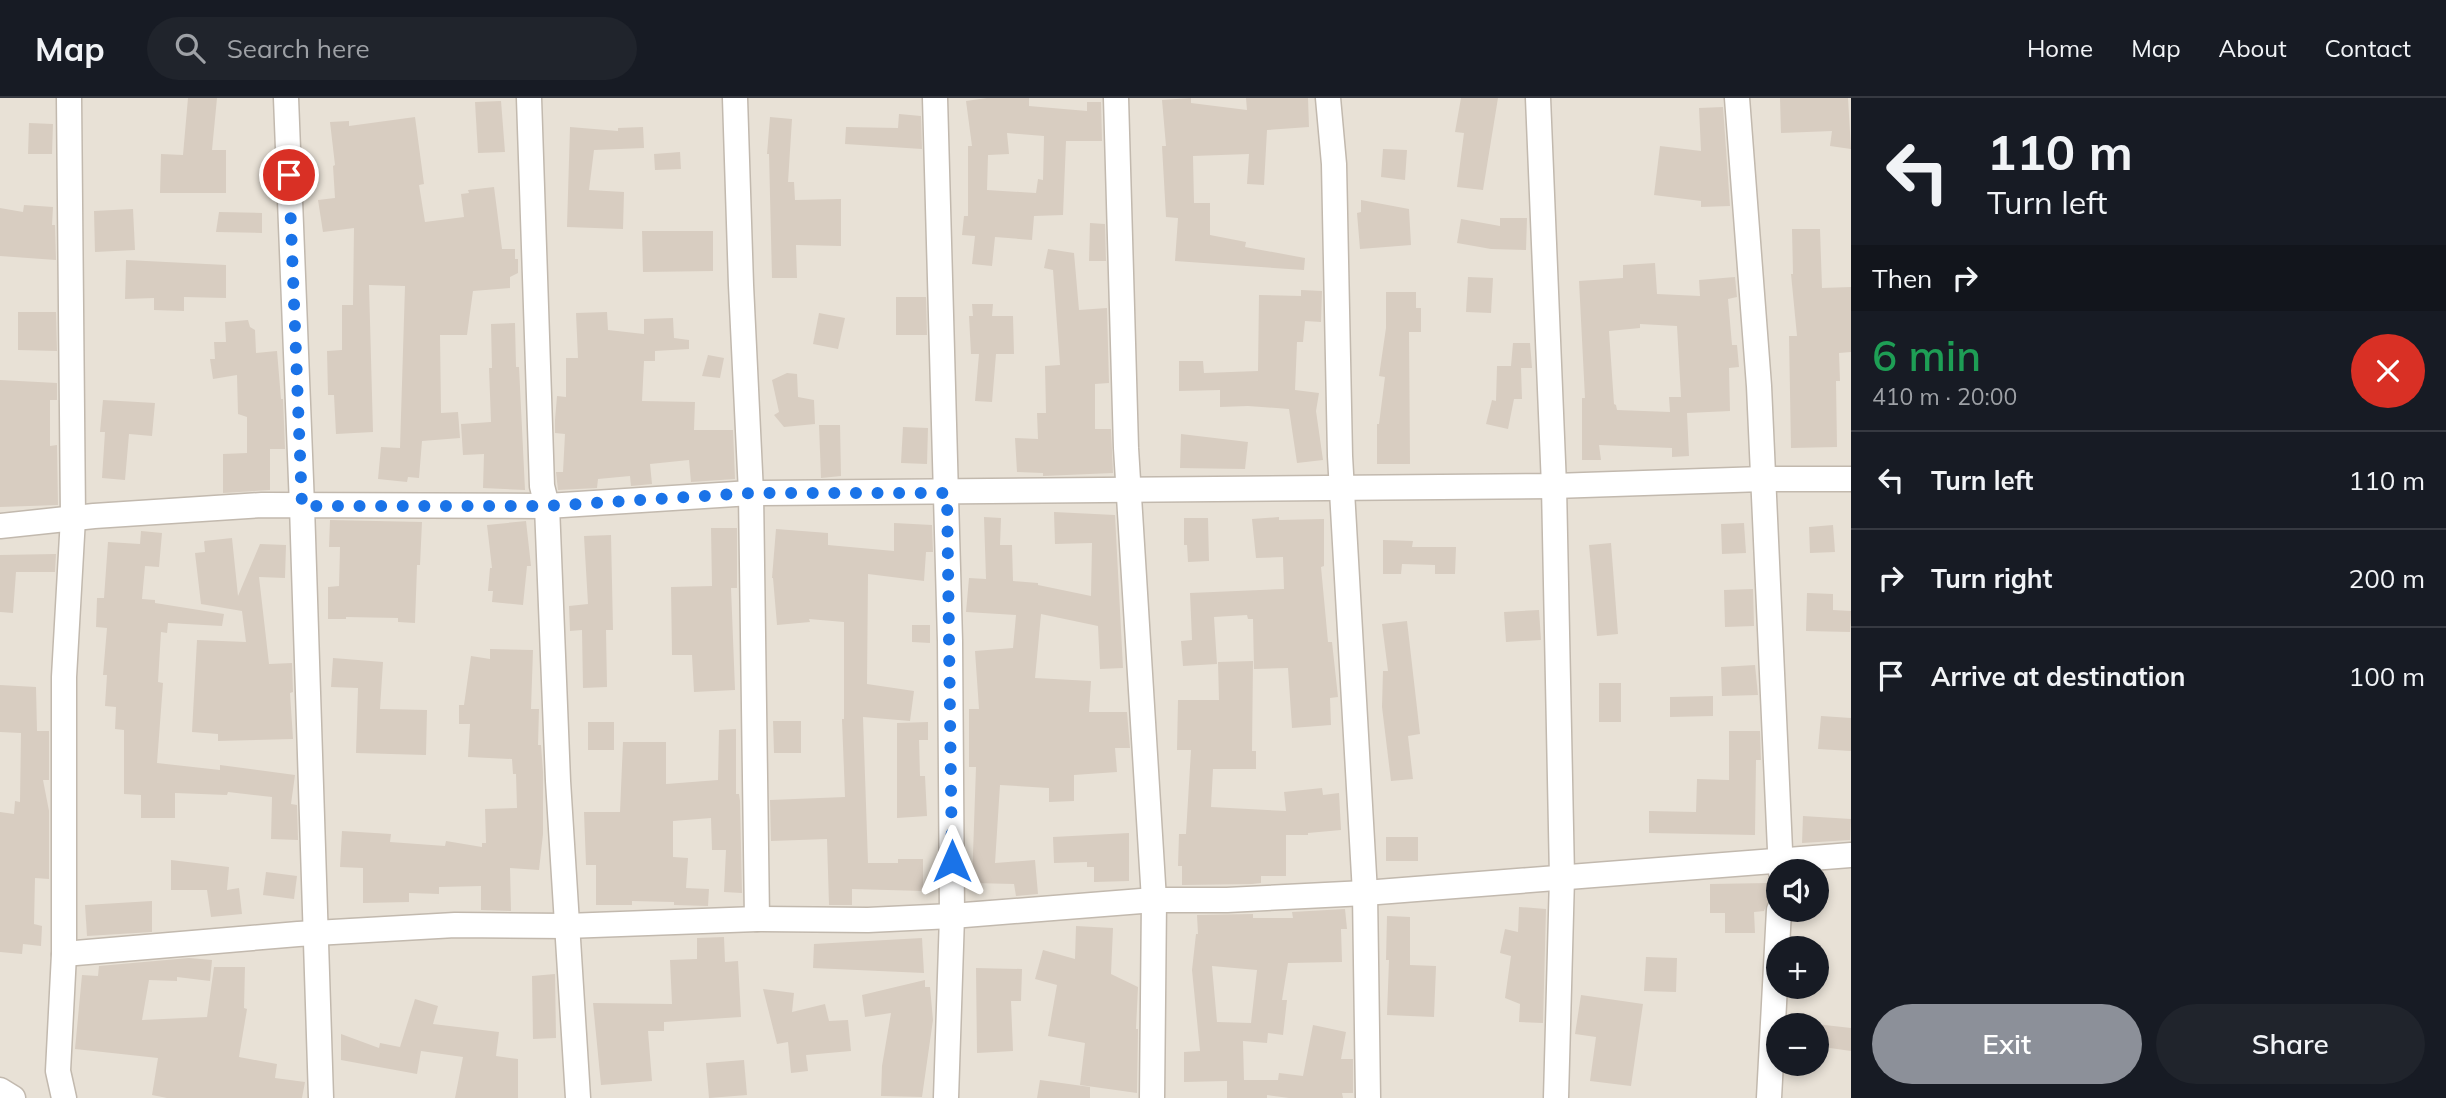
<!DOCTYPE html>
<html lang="en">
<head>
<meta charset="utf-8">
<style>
  :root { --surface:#171b24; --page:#20242c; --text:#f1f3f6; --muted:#9ea1a6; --line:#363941; --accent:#8c9099 }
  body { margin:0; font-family:Mulish,sans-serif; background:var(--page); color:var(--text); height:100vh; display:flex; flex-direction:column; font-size:26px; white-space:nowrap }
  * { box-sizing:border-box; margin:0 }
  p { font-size:23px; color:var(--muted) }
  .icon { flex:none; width:38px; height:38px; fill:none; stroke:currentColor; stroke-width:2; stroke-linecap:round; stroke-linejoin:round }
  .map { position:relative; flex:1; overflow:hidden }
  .side { display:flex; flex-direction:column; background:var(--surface); width:595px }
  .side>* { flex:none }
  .hud { background:#171b24; color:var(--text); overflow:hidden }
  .tools { position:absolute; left:1766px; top:761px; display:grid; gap:14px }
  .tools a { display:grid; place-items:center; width:63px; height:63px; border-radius:50%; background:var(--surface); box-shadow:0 4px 10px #0003; font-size:35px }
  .pin { position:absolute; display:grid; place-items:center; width:60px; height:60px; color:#fff; margin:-30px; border:4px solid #fff; border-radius:50%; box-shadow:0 2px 7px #0007 }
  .me { position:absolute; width:77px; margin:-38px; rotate:0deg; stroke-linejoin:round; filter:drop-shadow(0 0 5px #0008) }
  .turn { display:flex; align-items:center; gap:24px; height:147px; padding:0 21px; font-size:32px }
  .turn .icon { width:91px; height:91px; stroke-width:2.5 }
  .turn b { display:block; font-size:49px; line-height:60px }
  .then { display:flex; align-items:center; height:66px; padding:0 21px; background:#0003; gap:14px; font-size:26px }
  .round { display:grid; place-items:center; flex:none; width:74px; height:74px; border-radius:37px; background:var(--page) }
  .head { display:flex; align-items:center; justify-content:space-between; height:119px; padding:0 21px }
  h1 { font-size:42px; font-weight:600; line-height:52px; color:#1e9e55 }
  .button { display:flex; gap:14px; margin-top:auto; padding:14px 21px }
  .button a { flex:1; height:80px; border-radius:42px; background:var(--accent); color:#fff; font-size:28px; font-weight:600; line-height:80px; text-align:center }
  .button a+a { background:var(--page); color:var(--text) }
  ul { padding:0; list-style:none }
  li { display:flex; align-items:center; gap:21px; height:98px; padding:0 21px; border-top:2px solid var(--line) }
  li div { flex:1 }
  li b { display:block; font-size:26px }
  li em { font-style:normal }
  header { display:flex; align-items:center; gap:42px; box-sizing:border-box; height:98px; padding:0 35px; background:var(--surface); border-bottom:2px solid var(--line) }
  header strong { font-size:33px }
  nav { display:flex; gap:38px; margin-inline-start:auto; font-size:24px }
  .search { width:490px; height:63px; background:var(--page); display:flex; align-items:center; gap:18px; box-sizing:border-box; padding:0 24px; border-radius:38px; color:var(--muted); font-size:26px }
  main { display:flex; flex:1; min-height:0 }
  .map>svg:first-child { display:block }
</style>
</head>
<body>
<header>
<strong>Map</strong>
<div class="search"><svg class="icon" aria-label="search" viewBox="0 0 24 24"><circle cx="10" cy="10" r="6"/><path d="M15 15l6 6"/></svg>Search here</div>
<nav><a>Home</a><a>Map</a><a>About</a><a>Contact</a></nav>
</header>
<main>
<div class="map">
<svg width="1851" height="1000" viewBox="0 0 1851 1000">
  <rect width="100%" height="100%" fill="#f4efe8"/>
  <path fill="#e8e1d6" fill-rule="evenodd" d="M0,0h1851v1000h-1851zM1778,774h38v38h-38zM1778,850h38v39h-38zM1778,928h38v38h-38z"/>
  <g fill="#d8cdc1" fill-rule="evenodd">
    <path d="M188,0h29l-5,52h14v43h-66l1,-39 22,1z"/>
    <path d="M987,0h42v8l58,5v-9h14l1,39h-36l-3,74 -29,1 -2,24 -37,-3 -3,29 -20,-2 3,-28 -13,-1 2,-19h4v-70h4l-6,-45zM1007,35l37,3 -1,44 -5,-1 -2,14 -49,-3 1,-35 21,-1z"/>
    <path d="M1191,0v5l56,7 -1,-12h62l1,29 -42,3 -3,55 -17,-1 2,-30 -56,2 1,47h16v32l36,7 -1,5 60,11 -1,12 -129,-9 3,-43 -12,-1 -4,-71h4l-4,-46z"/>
    <path d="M1461,0h37l-15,92 -26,-3 7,-54 -9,-1z"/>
    <path d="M1780,0h68l3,51 -21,-3 2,-15 -51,2z"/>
    <path d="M501,3l4,51 -27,1 -3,-51z"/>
    <path d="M1723,9l7,99 -29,1v-6l-47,-6 6,-49 41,5 -2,-43z"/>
    <path d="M899,16l22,2 1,33 -77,-5 1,-17 52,1z"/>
    <path d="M415,19l9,67 -5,1 6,37 39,-5 -3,-23 8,-1 -1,-3 26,-3 8,62h13v10h3v14l-8,4v11l-37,3 -6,44h-27l1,78 17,-1 2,26 -38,3 -3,37 -11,-1 -1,5 -29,-3 3,-32 19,1 5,-162 -36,-1 4,147 -37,2 -2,-39h-6l-1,-44 15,-1v-45h11l1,-77 -31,4 -5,-32 17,-2 -2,-32 2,-1 -5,-43 19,-1v5z"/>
    <path d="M770,19l22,2 -4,63h6l1,18 46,-1v47l-45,-1 1,33h-25l-3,-124h-2z"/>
    <path d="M29,25l24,1 -1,30h-24z"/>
    <path d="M570,29l48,4v-3l25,-1 1,21 -50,2 -5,40 35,2 -1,37 -56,-2z"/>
    <path d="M1383,51l24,1 -2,30 -24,-3z"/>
    <path d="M680,54l1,17 -26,1 -1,-16z"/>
    <path d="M1361,102l48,9 2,36 -51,4 -3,-36 4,-1z"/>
    <path d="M24,107l29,2 -1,18h3l1,35 -56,-4v-48l23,4z"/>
    <path d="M133,111l2,41 -40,2 -1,-41z"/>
    <path d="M219,114l43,1v20l-46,-1z"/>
    <path d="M1500,120h27l-1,32 -35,-1 -34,-6 4,-24 39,7z"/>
    <path d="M1090,125l15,1 1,37h-17z"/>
    <path d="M1792,131h28l2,59 29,-1v65l-12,1 1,28h-4l1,66 -46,1 -2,-112h8l-6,-62h2z"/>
    <path d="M642,133h71v40l-70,1z"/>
    <path d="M1048,151l26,4 5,57 28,-2 2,75 -14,1v45h16l2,44 -70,3v-3l-26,-1 -2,-34 23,1 -1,-26h9l-1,-47 15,-1 -7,-95 -9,-2z"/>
    <path d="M126,162l100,5v33l-42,-1v14l-30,-1v-12l-29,1z"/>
    <path d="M1655,165l2,31 43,2 -1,-16 36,-3 2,20 -9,2 4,46h5l2,22 -10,1 1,43 -43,2 2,43 -17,1v-9l-73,-3 2,15h-19v-62h3l-6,-117 44,-3v-13zM1640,226l37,2 4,71h-12l1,15 -53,-2 -1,-5 -2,-1 -5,-73 31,-3z"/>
    <path d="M1468,179l25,1 -2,35 -25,-1z"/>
    <path d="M1301,192l21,1 -1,31 -16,-1 -2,21h-6l-2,48 24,3 -3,18 7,49 -26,3 -8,-54 -41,-3 -28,1v-17l-41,1v-30h24l1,12 54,-2 1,-76 42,1z"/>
    <path d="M1386,194h30v16h5v24h-12l1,132h-33v-40h2l6,-47 -6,-1 7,-48z"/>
    <path d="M896,199h30l1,38h-31z"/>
    <path d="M972,206h21l-1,12h21l1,38h-18l-4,48 -17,-1 4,-47h-8l-2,-38h4z"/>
    <path d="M18,214h38l1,39 -39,-1z"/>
    <path d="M607,214l1,18 36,4v-15l29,-1 1,20 15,2v9l-34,2v10h-11l-2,40 53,1 -1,28h39l2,49 -44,3 -2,-22 -39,4 2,20 -21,2 -1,-10 -32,3 -1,9 -39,2 -2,-18h7l2,-38 -10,-1v-13l2,-24 9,1v-39h12l-2,-45z"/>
    <path d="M819,215l26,5 -7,31 -25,-5z"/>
    <path d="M248,222l2,7 5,3 1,23 21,-2 4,48h2l2,50h-15v41l-47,3v-39l24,-1v-36l-9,-3 -1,-39 -24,4 -3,-20h5l-1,-17h12l-1,-20z"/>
    <path d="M515,225l1,44h3l6,123 -42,-2 1,-34 -21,1 -2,-31 30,-2 -2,-54h3l-1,-44z"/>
    <path d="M1513,245h17l2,25h-11l1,31h-8l-6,30 -22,-5 6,-24 4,1 1,-35h14z"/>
    <path d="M708,257l16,3 -4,20 -18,-2z"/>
    <path d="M787,275l10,1 1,23 16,3 1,24 -31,3 -10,-12 5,-3 -7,-32z"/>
    <path d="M0,282l57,3v17h-7v46l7,-1 1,60 -58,2z"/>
    <path d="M103,302l52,3 -3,33 -23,-2 -4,46 -23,-2 3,-46h-5z"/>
    <path d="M819,327h21l1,51 -20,2z"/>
    <path d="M903,329l25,1 -1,36 -26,-1z"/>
    <path d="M1181,336l67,8 -3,27 -65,-1z"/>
    <path d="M1054,414l61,3 8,153 -23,1 -2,-43 -57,-12 -6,64 56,3 -2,31h38l3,36h-15l2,24 -43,3v26l-25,1v-14l-49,-3 -5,78 40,-3 3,34 -22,2 -2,-12 -42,-1 4,-116h-7v-58h10l-4,-58 38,-3 3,-33 -50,-3 3,-34 17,1 -2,-62 17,1 -1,27h12l1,36 25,2v2l53,11 1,-53 -37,1z"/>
    <path d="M1279,419v3l45,-1v47l-3,1 7,75h4l6,55 -8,1 1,27 -39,3 -4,-60 -34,1 -1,-50h-5l-1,-4 -33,2 3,47 -34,2 -2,-25 11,-1 -2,-47 94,-4 -1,-32 -27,1 -4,-39z"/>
    <path d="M1184,420h24l1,43 -21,1 -1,-17h-3z"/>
    <path d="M330,422l92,2 -2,43h-3l-2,58 -17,-1v-4l-52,-1v2h-18v-32l11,-1 1,-39h-11z"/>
    <path d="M526,423l5,45h-4l-4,39 -31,-3 1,-11h-5l2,-23h2l-5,-43z"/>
    <path d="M894,425l38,2 1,27h-7l-2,29 -56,-7 -1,110 47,7 -4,30 -47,-4 5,146h30v-4h25v32l-71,-2v16h-23l-2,-66 -56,2 -1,-41 75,-3 -3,-78h2v-97l-35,-3 1,3 -33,3 -4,-47h-1l4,-49 52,4v12l66,6z"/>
    <path d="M1744,425l2,30 -24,1 -1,-30z"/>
    <path d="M1833,427l2,27 -25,1 -1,-26z"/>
    <path d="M711,430h26v60h-6l4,102 -41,2 -2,-37h-20l-1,-68 41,-1z"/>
    <path d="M141,433l21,2 -3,34 -14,-1 -3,33 13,1v3l69,11 -2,12 -54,-3 -1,10 -6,-1 -3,50 5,1 -6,80 63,7v-5l75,10 -4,29 6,1 1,35 -27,-1 1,-42 -44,-5 -1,3 -52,-2v25h-34v-23l-17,-1v-64l-9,-1 1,-22 -11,-1 2,-31h-4l4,-47 -11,-1 1,-29h7l4,-56 32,2z"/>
    <path d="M611,437l2,95h-7l1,57 -24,1 -1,-58 -12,1 -1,-25 19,-2 -4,-68z"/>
    <path d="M232,440l6,58 22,-52 26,1 -1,33 -26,-1 10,87 23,-1 1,29 -3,1 3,46 -75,2v-7l-26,-2 5,-92 49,2 -4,-31 -41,-7 -6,-51 10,-1 -1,-11z"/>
    <path d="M1383,442l30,1 -1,6h44l-1,27h-20v-9l-33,-1 -1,10h-18z"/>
    <path d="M1611,445l7,91 -21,2 -8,-91z"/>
    <path d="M56,456l-1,18h-39l-3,41 -13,-1v-57z"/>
    <path d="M1753,491l1,37 -29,1 -1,-37z"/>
    <path d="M1807,495l26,1v16l18,1 -1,21 -44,-1z"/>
    <path d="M1539,512l2,30 -35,2 -2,-30z"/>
    <path d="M1407,523l13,113 -12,2 5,43 -22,2 -9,-74 1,-36h5l-6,-47z"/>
    <path d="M912,527h18v18l-18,-1z"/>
    <path d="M490,551l43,1 -2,59h8l-1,36h3l2,27v62l-4,36 -29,-2 1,43 -30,-1v-24l-42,1v7l-30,-1v9l-46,1v-35l-23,-1 2,-36 49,3 -1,8 55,4 1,-5 36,6v-4h4l-1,-34 32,-1 -1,-34h-3l-1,-15 -44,-2 2,-33h-11v-19h5l7,-49 19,3z"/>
    <path d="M333,560l50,4 -3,47 47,1 -1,45 -70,-2 2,-65 -27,-1z"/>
    <path d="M1253,563l-1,90h4v18h-43l-2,38 75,4 -2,-19 38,-4 1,7 16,-2 2,37 -33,3v2h-22v41h-25v7l-9,1 -70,1v-19h-4l1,-32h7l5,-84h-14l1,-50h41l-1,-38z"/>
    <path d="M1755,567l3,30 -36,1 -1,-29z"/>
    <rect x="1599" y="585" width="22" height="39"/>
    <path d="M0,587l36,2 1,44h12v49h-6l6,31v68l-14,-1 -1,46 8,2 -1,20 -18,-2 -1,10 -22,-2v-140l14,2 1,-13 5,1 1,-69 -21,-1z"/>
    <path d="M1713,598v20l-43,1v-20z"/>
    <path d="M1821,618l30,2v33l-33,-2z"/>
    <path d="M773,623h28v32h-27z"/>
    <rect x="588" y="624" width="26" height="28"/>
    <path d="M928,624v18h-9l1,36h5l2,40 -30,2v-95z"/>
    <path d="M736,631v65h3l1,7 2,92 -18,-1 2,-42h-14l-1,-32 -38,3v36l15,1 -2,30 23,1 -1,17 -34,-1v-3l-42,-1v4h-36v-40h-10l-2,-53h36l3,-70h43v42l52,-4 1,-50z"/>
    <path d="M1729,633h31l1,29h-5l-1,75 -106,-2v-22l47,1 1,-33 32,1z"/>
    <path d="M1803,718l48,3 -1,21 -48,3z"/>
    <path d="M1129,735v48l-35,1v-15h-7v-5l-33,1 -1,-26z"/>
    <rect x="1386" y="739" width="32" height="24"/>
    <path d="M171,762l58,7 -2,23 12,-2 3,26 -31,3 -4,-27h-36z"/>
    <path d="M266,774l31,4 -3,23 -31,-4z"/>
    <path d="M1769,785v16l-5,12 -10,1 1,21h-30v-20h-15v-29z"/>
    <path d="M152,803v31l-65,4 -2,-31z"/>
    <path d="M1519,809l27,2 -3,114 -24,-1 1,-18 -15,-6 6,-42 -11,-3 5,-24 13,3z"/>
    <path d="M1345,811l2,20h-6l1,33 -54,1 -6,37h5l-4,35 -15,-2 -1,10 -24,-2 1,39h34l1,-7 24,3 10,-51 33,7 -5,27h12v34h-11l1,5h-54l-22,-3v3h-40v-17l-43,1v-30l16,-1 -8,-81 4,-36h2l-1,-19 56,-1v4h40l-1,-6zM1212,868l45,4 -6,53 -34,-1z"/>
    <path d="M1387,818l23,1v48l26,1 -2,51 -47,-2 2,-55h-3z"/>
    <path d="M1076,828l37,2 -2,46 27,13 -2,42h2l-1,64 -57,-8 5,-42 -37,-7 9,-51 -22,-6 8,-29 32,9z"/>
    <path d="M724,839l1,25 13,-1 3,56 -77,5v9h-16l4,50 -51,4 -8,-82 79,1 -2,-44 27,-1v-21z"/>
    <path d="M922,840l2,35 -111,-5 1,-24z"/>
    <path d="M1646,859l31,1 -1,34 -32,-1z"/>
    <path d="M189,860l23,2 -2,21 -33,-4v4l-28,-1 -7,40 65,-3 7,-50h31l-1,41 3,1 -8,48 38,7 -2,14 30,4 -3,16h-135l-15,-3 6,-37 -83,-9 7,-74 16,1 1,-10z"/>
    <path d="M976,870l46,1 -1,32h-10l2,50 -36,2z"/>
    <path d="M555,876l1,64 -23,1 -1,-63z"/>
    <path d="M925,882v7h5l3,33 -11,77 -41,-1 1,-30 9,-53 -26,4 -3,-22z"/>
    <path d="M763,891l31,4 -2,19 33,-8 4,17 19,-1 3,31 -45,4 2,16 -17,2 -3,-31 -11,2z"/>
    <path d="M1581,897l62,9 -12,82 -41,-5 6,-44 -21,-3z"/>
    <path d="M415,901l23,7 -5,18 66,8 -3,24 22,3v39h-63l8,-41 -42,-6 -4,23 -76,-14v-26l38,14 1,-5 20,4z"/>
    <path d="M1816,926l35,4v23l-35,-5z"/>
    <path d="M744,962l3,35 -38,3 -3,-35z"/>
    <path d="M1040,982l50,7v11h-53z"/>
  </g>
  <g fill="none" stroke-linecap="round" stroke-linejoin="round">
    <g stroke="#c2b9ae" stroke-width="27">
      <g id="minor">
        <path d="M286,0l16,408 19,592"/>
        <path d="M529,0l13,388 5,20 11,275 20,317"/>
        <path d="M735,0l6,187 10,208 6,426"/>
        <path d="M935,0l15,543 2,275 -6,182"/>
        <path d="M1116,0l10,350 28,452 -2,198"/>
        <path d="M1328,0l6,66 6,292 25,437 3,205"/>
        <path d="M1538,0l16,388 8,391 -6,221"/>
        <path d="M1737,0l22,288 22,486"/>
        <path d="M0,428l94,-10 168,-11 285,1 204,-13 803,-7 209,-7h88"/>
        <path d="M64,856l234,-20 157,-9 111,1 191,-7 111,1 84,-4 202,-16h73l138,-7 486,-38"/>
        <path d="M0,992l13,8"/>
        <path d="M64,1000l-6,-27 6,-117v-277l9,-159 -4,-420"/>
        <path d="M1769,1000l10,-188"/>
      </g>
    </g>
    <use href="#minor" stroke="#fff" stroke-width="24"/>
  </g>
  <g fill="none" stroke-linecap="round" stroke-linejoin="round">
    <path stroke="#1a73e8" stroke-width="12" stroke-dasharray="0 21.6" d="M289,77l13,331h245l204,-13h196l5,368"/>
  </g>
</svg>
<div class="tools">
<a><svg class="icon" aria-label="sound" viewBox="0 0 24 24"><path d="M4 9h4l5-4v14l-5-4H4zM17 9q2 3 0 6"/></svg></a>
<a>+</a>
<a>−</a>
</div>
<div class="pin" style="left:289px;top:77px;background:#d93025"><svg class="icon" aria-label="arrive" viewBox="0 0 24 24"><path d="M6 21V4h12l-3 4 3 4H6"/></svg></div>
<svg class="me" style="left:952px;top:763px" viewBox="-20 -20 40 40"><path d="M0-17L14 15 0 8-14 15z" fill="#1a73e8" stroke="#fff" stroke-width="4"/></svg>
</div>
<section class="side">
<div class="hud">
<div class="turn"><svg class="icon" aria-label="left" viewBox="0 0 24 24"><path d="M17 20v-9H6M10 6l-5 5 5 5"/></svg><div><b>110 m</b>Turn left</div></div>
<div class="then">Then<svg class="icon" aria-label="right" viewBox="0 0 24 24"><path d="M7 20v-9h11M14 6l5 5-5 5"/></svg></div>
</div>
<div class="head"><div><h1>6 min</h1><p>410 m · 20:00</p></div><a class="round" style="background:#d93025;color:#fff"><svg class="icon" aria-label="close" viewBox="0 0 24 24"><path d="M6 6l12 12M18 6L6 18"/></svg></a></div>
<ul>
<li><svg class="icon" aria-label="left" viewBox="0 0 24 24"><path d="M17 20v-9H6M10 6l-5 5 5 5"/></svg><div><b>Turn left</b></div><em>110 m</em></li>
<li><svg class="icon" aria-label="right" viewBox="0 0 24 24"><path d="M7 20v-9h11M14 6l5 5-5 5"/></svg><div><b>Turn right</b></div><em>200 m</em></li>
<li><svg class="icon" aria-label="arrive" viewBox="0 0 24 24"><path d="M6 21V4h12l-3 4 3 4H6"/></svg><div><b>Arrive at destination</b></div><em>100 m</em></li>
</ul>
<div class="button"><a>Exit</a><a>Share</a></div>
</section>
</main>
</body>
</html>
